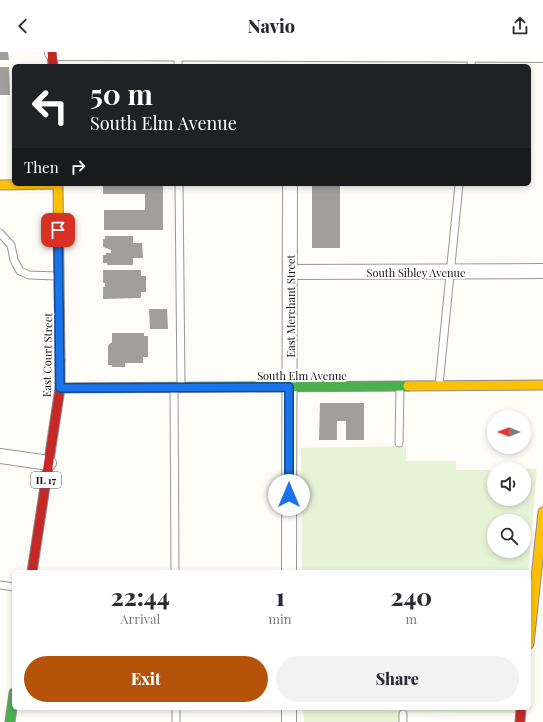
<!DOCTYPE html>
<html lang="en">
<head>
<meta charset="utf-8">
<style>
  :root { --surface:#fff; --page:#f2f2f3; --text:#2b2b33; --muted:#7c7c81; --accent:#b45309 }
  body { margin:0; font-family:"Playfair Display",serif; background:var(--page); color:var(--text); height:100vh; display:flex; flex-direction:column; font-size:15px; white-space:nowrap }
  * { box-sizing:border-box; margin:0 }
  p { font-size:13px; color:var(--muted) }
  .icon { flex:none; width:22px; height:22px; fill:none; stroke:currentColor; stroke-width:2; stroke-linecap:round; stroke-linejoin:round }
  .map { position:relative; flex:1; overflow:hidden }
  .sheet { position:absolute; left:12px; top:518px; width:519px; height:140px; display:flex; flex-direction:column; background:var(--surface); border-radius:6px; box-shadow:0 2px 6px #0003 }
  .sheet>* { flex:none }
  .banner { position:absolute; left:12px; top:12px; width:519px; height:122px; border-radius:6px; box-shadow:0 2px 6px #0003; background:#202124; color:#fff; overflow:hidden }
  .needle { width:26px; rotate:270deg }
  .controls { position:absolute; left:487px; top:358px; display:grid; gap:8px }
  .controls a { display:grid; place-items:center; width:44px; height:44px; border-radius:50%; background:var(--surface); box-shadow:0 2px 6px #0003; font-size:20px }
  .pin { position:absolute; display:grid; place-items:center; width:34px; height:34px; color:#fff; margin:-17px; border-radius:8px; box-shadow:0 2px 6px #0006 }
  .me { position:absolute; width:44px; margin:-22px; rotate:0deg; stroke-linejoin:round; filter:drop-shadow(0 0 3px #0008) }
  .turn { display:flex; align-items:center; gap:14px; height:84px; padding:0 12px; font-size:18px }
  .turn .icon { width:52px; height:52px; stroke-width:2.5 }
  .turn b { display:block; font-size:28px; line-height:34px }
  .then { display:flex; align-items:center; height:38px; padding:0 12px; background:#0003; gap:8px; font-size:15px }
  .eta { display:flex; justify-content:space-evenly; align-items:center; height:68px; text-align:center }
  .eta b { font-size:24px; font-weight:800; line-height:28px }
  .primary-button { display:flex; gap:8px; margin-top:auto; padding:8px 12px }
  .primary-button a { flex:1; height:46px; border-radius:24px; background:var(--accent); color:#fff; font-size:16px; font-weight:800; line-height:46px; text-align:center }
  .primary-button a+a { background:var(--page); color:var(--text) }
  header { display:flex; justify-content:space-between; align-items:center; height:52px; padding:0 12px; background:var(--surface); font-size:18px; font-weight:800 }
  .map>svg:first-child { display:block }
</style>
</head>
<body>
<header><svg class="icon" aria-label="back" viewBox="0 0 24 24"><path d="M15 5l-7 7 7 7"/></svg>Navio<svg class="icon" aria-label="share" viewBox="0 0 24 24"><path d="M12 15V3M7 8l5-5 5 5M5 13v7h14v-7"/></svg></header>
<div class="map">
<svg width="543" height="670" viewBox="0 0 543 670">
  <rect width="100%" height="100%" fill="#fdfcf7"/>
  <g fill="#e7f3d7" fill-rule="evenodd">
    <path d="M406,394v15h50v9h38v29h30v-30h13l-9,103h-226l-1,-124zM494,469h30v30h-30z"/>
    <path d="M303,656h212v5l-108,-1v10h-103z"/>
  </g>
  <g fill="#a19f9c">
    <path d="M0,0h8l1,8h-9z"/>
    <path d="M0,15h9l1,28h-10z"/>
    <path d="M103,132h60v46h-59v-20h41v-16h-42z"/>
    <path d="M340,132v64h-28v-63z"/>
    <path d="M105,184h28v7h9l1,15h-10v7h-26v-2h-4v-8h3v-2h5v-3l-8,-3v-8h2z"/>
    <path d="M103,218h38v6h5v16h-5v6l-38,1v-12h2v-4h-2z"/>
    <path d="M149,257h18l1,20h-18z"/>
    <path d="M112,281h32v3h4v21h-5v6h-18v4h-13v-2h-4v-20l4,-3z"/>
    <path d="M320,351h44v37h-18v-19h-9v19h-18z"/>
  </g>
  <g fill="none" stroke-linecap="round" stroke-linejoin="round">
    <g stroke="#979795" stroke-width="9">
      <g id="lane">
        <path d="M178,0v14"/>
        <path d="M471,14l1,-14"/>
        <path d="M179,132l2,201"/>
        <path d="M0,181l11,12 3,15 6,11 9,4 28,1"/>
        <path d="M439,333l20,-201"/>
        <path d="M174,336l1,184"/>
        <path d="M399,391l1,-56"/>
        <path d="M0,533l14,2"/>
        <path d="M176,656v14"/>
        <path d="M403,670v-8"/>
      </g>
    </g>
    <g stroke="#979795" stroke-width="16">
      <g id="street">
        <path d="M52,1l491,2"/>
        <path d="M290,220l253,-1"/>
        <path d="M0,404l49,7"/>
        <path d="M289,520l1,-388"/>
        <path d="M289,670v-14"/>
      </g>
    </g>
    <g stroke="#8e8d8b" stroke-width="11">
      <g id="fast">
        <path d="M60,336l348,-2"/>
        <path d="M10,670l4,-29"/>
      </g>
    </g>
    <g stroke="#8e8d8b" stroke-width="11">
      <g id="slow">
        <path d="M58,132l2,176"/>
        <path d="M0,133l58,-1"/>
        <path d="M408,334l135,-1"/>
        <path d="M529,592l14,-132"/>
      </g>
    </g>
    <g stroke="#8e8d8b" stroke-width="11">
      <g id="jam">
        <path d="M52,0l1,14"/>
        <path d="M32,520l28,-184v-28"/>
        <path d="M520,670l1,-14"/>
      </g>
    </g>
    <use href="#lane" stroke="#fffffe" stroke-width="7"/>
    <use href="#street" stroke="#fffffe" stroke-width="14"/>
    <use href="#fast" stroke="#4caf50" stroke-width="9"/>
    <use href="#slow" stroke="#ffc107" stroke-width="9"/>
    <use href="#jam" stroke="#c62828" stroke-width="9"/>
  </g>
  <g fill="none" stroke-linecap="round" stroke-linejoin="round">
    <g stroke="#114b97" stroke-width="10">
      <path id="route" d="M58,178l2,158 229,-1v108"/>
    </g>
    <use href="#route" stroke="#1a73e8" stroke-width="7"/>
  </g>
  <g text-anchor="middle" dominant-baseline="central" stroke-width="4" stroke-linejoin="round" paint-order="stroke">
    <rect fill="#fff" stroke="#585858" stroke-width="1" x="31" y="420" width="30" height="16" rx="3"/>
    <g font-size="10" font-weight="bold" fill="#111">
      <text x="46" y="428">IL 17</text>
    </g>
    <g font-size="11" fill="#111" stroke="#fff">
      <text x="416" y="220">South Sibley Avenue</text>
      <text transform="translate(290 254) rotate(-90)">East Merchant Street</text>
      <text transform="translate(47 303) rotate(-89)">East Court Street</text>
      <text x="302" y="323">South Elm Avenue</text>
    </g>
  </g>
</svg>
<div class="controls">
<a><svg class="needle" viewBox="-14 -14 28 28"><path d="M0-13l5 13h-10z" fill="#e53935"/><path d="M0 13l5-13h-10z" fill="#7c7c81"/></svg></a>
<a><svg class="icon" aria-label="sound" viewBox="0 0 24 24"><path d="M4 9h4l5-4v14l-5-4H4zM17 9q2 3 0 6"/></svg></a>
<a><svg class="icon" aria-label="search" viewBox="0 0 24 24"><circle cx="10" cy="10" r="6"/><path d="M15 15l6 6"/></svg></a>
</div>
<div class="pin" style="left:58px;top:178px;background:#d93025"><svg class="icon" aria-label="arrive" viewBox="0 0 24 24"><path d="M6 21V4h12l-3 4 3 4H6"/></svg></div>
<svg class="me" style="left:289px;top:443px" viewBox="-20 -20 40 40"><circle r="19" fill="#fff"/><path d="M0-13L10 11 0 6-10 11z" fill="#1a73e8"/></svg>
<div class="banner">
<div class="turn"><svg class="icon" aria-label="left" viewBox="0 0 24 24"><path d="M17 20v-9H6M10 6l-5 5 5 5"/></svg><div><b>50 m</b>South Elm Avenue</div></div>
<div class="then">Then<svg class="icon" aria-label="right" viewBox="0 0 24 24"><path d="M7 20v-9h11M14 6l5 5-5 5"/></svg></div>
</div>
<section class="sheet">
<div class="eta">
<div><b>22:44</b><p>Arrival</p></div>
<div><b>1</b><p>min</p></div>
<div><b>240</b><p>m</p></div>
</div>
<div class="primary-button"><a>Exit</a><a>Share</a></div>
</section>
</div>
</body>
</html>
